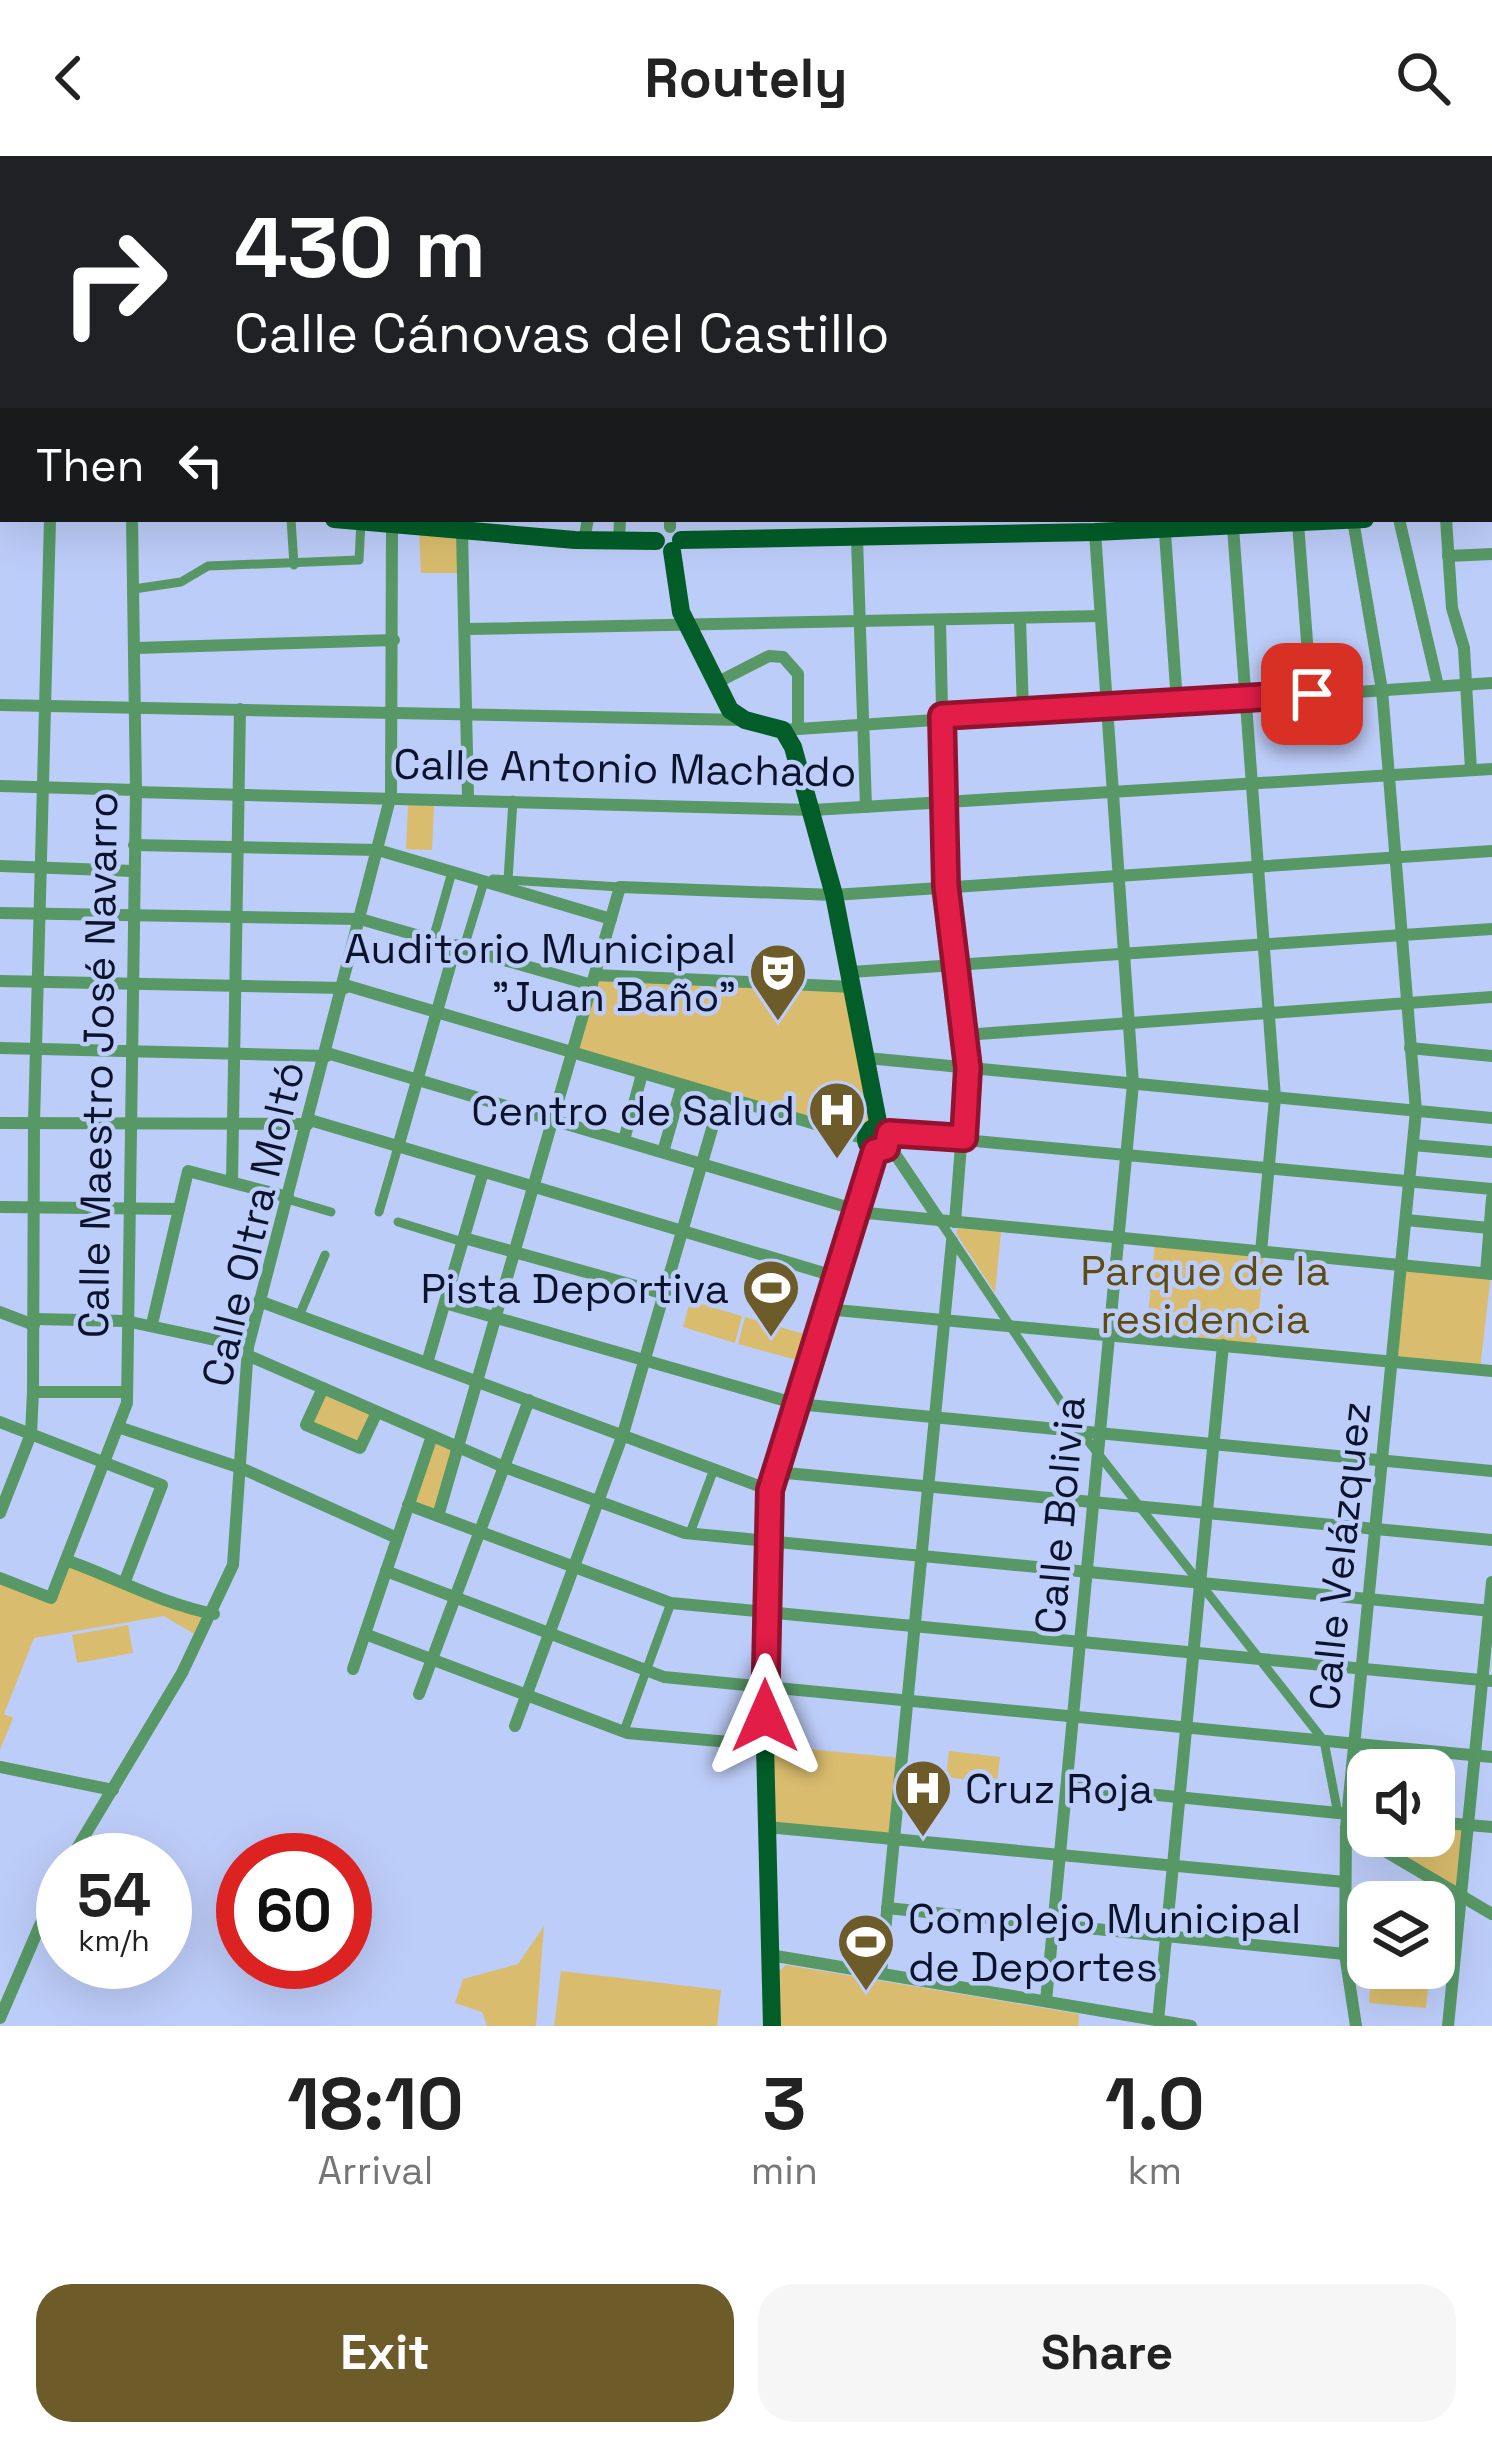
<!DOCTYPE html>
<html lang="en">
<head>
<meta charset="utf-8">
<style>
  :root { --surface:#fff; --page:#f6f6f6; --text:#222; --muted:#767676; --accent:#6d5b29 }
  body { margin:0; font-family:"Space Grotesk",sans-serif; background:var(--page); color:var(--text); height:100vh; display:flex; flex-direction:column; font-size:45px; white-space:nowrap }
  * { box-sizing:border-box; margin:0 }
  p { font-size:39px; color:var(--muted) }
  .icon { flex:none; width:66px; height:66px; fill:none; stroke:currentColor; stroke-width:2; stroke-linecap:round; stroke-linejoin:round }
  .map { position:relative; height:1870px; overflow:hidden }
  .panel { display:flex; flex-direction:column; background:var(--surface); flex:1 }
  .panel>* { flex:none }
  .guide { position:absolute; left:0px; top:0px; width:1494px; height:366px; box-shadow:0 12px 48px #0002; background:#202124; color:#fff; overflow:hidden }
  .fabs { position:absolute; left:1347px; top:1593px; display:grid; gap:24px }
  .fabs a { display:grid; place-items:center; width:108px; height:108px; border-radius:24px; background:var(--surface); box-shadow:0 12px 48px #0002; font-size:60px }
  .speed { position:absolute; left:36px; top:1677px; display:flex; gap:24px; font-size:60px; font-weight:700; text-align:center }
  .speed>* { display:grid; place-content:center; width:156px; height:156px; border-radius:50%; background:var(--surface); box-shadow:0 12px 48px #0002; line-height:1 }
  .speed small { font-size:30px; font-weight:400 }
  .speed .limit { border:18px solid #d22; background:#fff; color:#111 }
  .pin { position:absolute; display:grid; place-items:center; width:102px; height:102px; color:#fff; margin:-51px; border-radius:24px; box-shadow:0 6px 18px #0006 }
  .me { position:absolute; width:132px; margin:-66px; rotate:0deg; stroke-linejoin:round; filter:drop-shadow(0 0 9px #0008) }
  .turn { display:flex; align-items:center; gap:42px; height:252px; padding:0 36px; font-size:54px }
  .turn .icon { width:156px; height:156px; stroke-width:2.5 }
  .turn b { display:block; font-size:84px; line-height:102px }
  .then { display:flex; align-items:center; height:114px; padding:0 36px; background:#0003; gap:24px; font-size:45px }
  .eta { display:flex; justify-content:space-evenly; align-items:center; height:204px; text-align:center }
  .eta b { font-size:72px; font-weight:800; line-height:84px }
  .button { display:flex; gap:24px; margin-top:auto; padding:24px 36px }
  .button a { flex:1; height:138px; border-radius:36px; background:var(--accent); color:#fff; font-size:48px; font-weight:800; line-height:138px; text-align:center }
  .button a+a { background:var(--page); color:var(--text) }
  header { display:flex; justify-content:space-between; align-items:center; height:156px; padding:0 36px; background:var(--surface); font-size:54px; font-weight:800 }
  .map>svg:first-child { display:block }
</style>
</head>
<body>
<header><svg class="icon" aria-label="back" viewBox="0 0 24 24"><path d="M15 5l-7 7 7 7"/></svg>Routely<svg class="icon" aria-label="search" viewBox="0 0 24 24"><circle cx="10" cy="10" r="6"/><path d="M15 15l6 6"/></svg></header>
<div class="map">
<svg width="1492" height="1870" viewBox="0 0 1492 1870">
  <rect width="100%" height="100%" fill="#bdcdf9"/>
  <g fill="#d9bc6d">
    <path d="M419,371l43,4 2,42h-43z"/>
    <path d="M408,649l26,1 -2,44 -26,-1z"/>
    <path d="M595,819l258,12 25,142 -4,13 -300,-89z"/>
    <path d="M958,1072l43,4 -6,61 -39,-60z"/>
    <path d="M1155,1085l109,11 -8,96 -110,-10z"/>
    <path d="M1401,1109l90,9 -11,95 -88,-9z"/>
    <path d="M690,1145l52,15 -7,27 -52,-16z"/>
    <path d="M745,1161l59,17 -7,26 -59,-16z"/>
    <path d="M323,1232l54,24 -17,36 -53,-23z"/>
    <path d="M432,1280l27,11 -21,69 -30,-11z"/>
    <path d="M66,1404l148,54 -13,24 -37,-22 -130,22 -30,76 9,4 -13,32v-172l50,20z"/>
    <path d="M128,1469l5,28 -56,10 -5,-28z"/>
    <path d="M765,1589l137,13 -8,82 -127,-13z"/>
    <path d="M949,1595l51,6 -3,26 -51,-6z"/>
    <path d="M1347,1659l21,1v20h66v-14l35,3 -9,70 -114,-67z"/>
    <path d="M544,1770l-8,100h-49l-5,-14 -27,-9 8,-24 55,-15z"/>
    <path d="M786,1809l293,49 -1,12h-298l-2,-54z"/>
    <path d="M561,1815l160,19 -4,36h-163z"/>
    <path d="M1371,1819l58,5 -3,28 -57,-5z"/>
  </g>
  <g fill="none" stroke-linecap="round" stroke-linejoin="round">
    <g stroke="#579866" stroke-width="9">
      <path d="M291,363l3,46"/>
      <path d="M134,433l47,-7 27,-16 151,-6 2,-38"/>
      <path d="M493,723l127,8"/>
      <path d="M508,724l5,-80"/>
      <path d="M433,783l19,-67"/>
      <path d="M464,791l20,-65"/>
      <path d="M287,1043l44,13"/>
      <path d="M379,1056l19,-65"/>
      <path d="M940,1065l141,211 243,309 14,73"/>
      <path d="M398,1066l65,20"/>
      <path d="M299,1160l26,-61"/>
      <path d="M690,1377l24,-64"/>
      <path d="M624,1575l47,-128"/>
    </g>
    <g stroke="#579866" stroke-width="12">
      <path d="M1411,0l2,3"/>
      <path d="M1491,173l1,2"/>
      <path d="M0,252h3"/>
      <path d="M670,363v8"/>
      <path d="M1164,363l13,183"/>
      <path d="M1399,363l39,167"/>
      <path d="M1446,363l6,89 12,40 7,122"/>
      <path d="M1353,364l29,170 34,421 -70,717 -1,126 11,72"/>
      <path d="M1298,367l13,171"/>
      <path d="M1233,371l42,571 -14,154"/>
      <path d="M462,375l6,267"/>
      <path d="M857,383l9,268"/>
      <path d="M584,384l4,-21"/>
      <path d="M619,385l1,-22"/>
      <path d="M1448,400l44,-2"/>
      <path d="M1020,463l3,92"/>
      <path d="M940,465l6,265 21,182 -12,154"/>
      <path d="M468,473l632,-13"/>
      <path d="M136,492l258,-8"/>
      <path d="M716,527l53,-27 14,1 15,17v51"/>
      <path d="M0,549l742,15"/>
      <path d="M783,574l709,-47"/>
      <path d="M0,630l136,4"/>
      <path d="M136,636l677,18 679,-41"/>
      <path d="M134,689l244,5 233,69"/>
      <path d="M0,710l133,5"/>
      <path d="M0,757l360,6 232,66"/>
      <path d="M851,816l641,-43"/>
      <path d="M595,819l258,12"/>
      <path d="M0,825l345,7"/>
      <path d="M345,829l521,154"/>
      <path d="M964,879l528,-38"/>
      <path d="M0,892l327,8"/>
      <path d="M1410,892l82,8"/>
      <path d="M327,897l540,160 625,61"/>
      <path d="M867,902l625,60"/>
      <path d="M310,964l524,156"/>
      <path d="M0,967l308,1"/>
      <path d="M889,977l603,56"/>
      <path d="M624,984l18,-66"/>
      <path d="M889,989l51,76"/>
      <path d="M1413,989l79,7"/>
      <path d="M398,991l58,-202"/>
      <path d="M663,996l19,-66"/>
      <path d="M232,1026l8,-473"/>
      <path d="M0,1051l179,2"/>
      <path d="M1406,1064l83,8"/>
      <path d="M464,1082l201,56"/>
      <path d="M1486,1117l6,-75"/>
      <path d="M259,1145l511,189"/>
      <path d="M445,1147l352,101 695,67"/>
      <path d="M825,1153l667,62"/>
      <path d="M0,1156l34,13"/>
      <path d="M35,1163l91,2 122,26"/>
      <path d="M152,1168l36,-153 100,26"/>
      <path d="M247,1199l257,112 181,66 807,78"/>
      <path d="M427,1207l56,-191"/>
      <path d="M323,1232l-17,37 54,23 17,-36"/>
      <path d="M33,1236h94"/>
      <path d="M0,1266l162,63 -37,96"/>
      <path d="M118,1271l123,41 156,70"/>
      <path d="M776,1316l716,68"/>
      <path d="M408,1349l263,98 821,78"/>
      <path d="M0,1357l31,-79 2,-42 1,-269 16,-604"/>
      <path d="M438,1360l182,-629 214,8 658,-44"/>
      <path d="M66,1404c50,18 97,44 148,54"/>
      <path d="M386,1415l278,106 828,80"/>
      <path d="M0,1422l51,20 76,-195 9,-613 -4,-271"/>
      <path d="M365,1478l262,99 138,12"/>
      <path d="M353,1513l79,-233"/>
      <path d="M419,1538l110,-294"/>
      <path d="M515,1570l108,-292 98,-336"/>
      <path d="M0,1611l113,23"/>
      <path d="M1067,1630l301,30"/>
      <path d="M1434,1666l58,5"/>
      <path d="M767,1671l578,55"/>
      <path d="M1346,1672l146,86"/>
      <path d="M70,1704l112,-187 51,-108 15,-218 143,-552 1,-270"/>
      <path d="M887,1752l458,46"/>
      <path d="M770,1799l421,71"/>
      <path d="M881,1817l71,-732"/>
      <path d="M1046,1845l87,-917 -38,-552"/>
      <path d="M0,1862l63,-146"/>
      <path d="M1158,1865l65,-676"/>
      <path d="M1448,1870l44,-444"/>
    </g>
    <g stroke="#025d28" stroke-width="18">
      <path d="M0,302l3,1"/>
      <path d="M1491,355h1"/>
      <path d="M334,363l241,21 81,1"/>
      <path d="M681,384l414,-8 270,-13"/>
      <path d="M672,395l9,61 49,98 15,10 38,10 10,17 41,148 45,232"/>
      <circle cx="878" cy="983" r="12"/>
      <path d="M772,1870l-7,-281 5,-255 105,-339"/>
    </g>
  </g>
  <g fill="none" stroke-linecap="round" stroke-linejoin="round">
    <g stroke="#92132f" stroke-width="30">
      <path id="route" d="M765,1560l5,-226 105,-339 11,-3 3,-15 75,5 4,-70 -22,-182 -4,-170 370,-22"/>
    </g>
    <use href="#route" stroke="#e11d48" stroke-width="21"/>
  </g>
  <defs>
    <g id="theatre-pin" transform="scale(3)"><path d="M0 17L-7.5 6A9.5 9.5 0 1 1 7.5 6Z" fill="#6d5b29" stroke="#bdcdf9"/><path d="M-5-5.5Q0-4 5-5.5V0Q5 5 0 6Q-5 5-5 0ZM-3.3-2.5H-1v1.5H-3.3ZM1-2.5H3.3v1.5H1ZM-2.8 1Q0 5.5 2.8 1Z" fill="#fff"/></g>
    <g id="hospital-pin" transform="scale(3)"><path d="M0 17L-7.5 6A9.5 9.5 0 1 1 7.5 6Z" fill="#6d5b29" stroke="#bdcdf9"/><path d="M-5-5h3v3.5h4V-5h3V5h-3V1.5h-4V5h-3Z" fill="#fff"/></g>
    <g id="stadium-pin" transform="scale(3)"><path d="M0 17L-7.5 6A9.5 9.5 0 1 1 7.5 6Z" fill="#6d5b29" stroke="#bdcdf9"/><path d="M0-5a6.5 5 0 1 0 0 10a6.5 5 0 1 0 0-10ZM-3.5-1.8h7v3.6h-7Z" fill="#fff"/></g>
  </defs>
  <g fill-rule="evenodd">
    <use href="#theatre-pin" x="778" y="816"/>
    <use href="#hospital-pin" x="837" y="954"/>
    <use href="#stadium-pin" x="771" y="1132"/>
    <use href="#hospital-pin" x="923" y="1632"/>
    <use href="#stadium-pin" x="866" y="1786"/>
  </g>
  <g text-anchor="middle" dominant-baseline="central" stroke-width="9" stroke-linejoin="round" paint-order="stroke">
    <g font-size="42" fill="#0c132d" stroke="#bdcdf9">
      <text transform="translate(625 612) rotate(1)">Calle Antonio Machado</text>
      <text transform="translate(98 909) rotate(-89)">Calle Maestro José Navarro</text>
      <text transform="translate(253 1068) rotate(-77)">Calle Oltra Moltó</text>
      <text transform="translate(1060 1359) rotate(-85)">Calle Bolivia</text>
      <text transform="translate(1340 1400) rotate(-84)">Calle Velázquez</text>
    </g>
    <g font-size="42" fill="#0c132d" stroke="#bdcdf9" text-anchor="end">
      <text x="736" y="792">Auditorio Municipal<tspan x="736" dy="48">"Juan Baño"</tspan></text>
      <text x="795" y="954">Centro de Salud</text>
      <text x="729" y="1132">Pista Deportiva</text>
      <text x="965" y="1632" text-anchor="start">Cruz Roja</text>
      <text x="908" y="1762" text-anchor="start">Complejo Municipal<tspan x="908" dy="48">de Deportes</tspan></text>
    </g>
    <g font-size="42" fill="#5f4c12" stroke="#bdcdf9">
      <text x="1205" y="1114">Parque de la<tspan x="1205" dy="48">residencia</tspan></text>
    </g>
  </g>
</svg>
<div class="fabs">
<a><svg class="icon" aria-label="sound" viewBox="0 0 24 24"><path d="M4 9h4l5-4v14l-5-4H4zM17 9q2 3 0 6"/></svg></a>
<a><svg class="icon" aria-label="layers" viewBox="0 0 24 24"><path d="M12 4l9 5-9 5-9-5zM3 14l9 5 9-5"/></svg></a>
</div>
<div class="speed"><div>54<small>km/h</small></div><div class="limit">60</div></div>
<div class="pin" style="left:1312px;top:538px;background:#d93025"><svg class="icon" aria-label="arrive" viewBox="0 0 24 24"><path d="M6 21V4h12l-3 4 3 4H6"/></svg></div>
<svg class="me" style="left:765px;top:1560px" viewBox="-20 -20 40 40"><path d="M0-17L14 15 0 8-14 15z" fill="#e11d48" stroke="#fff" stroke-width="4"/></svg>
<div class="guide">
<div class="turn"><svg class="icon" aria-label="right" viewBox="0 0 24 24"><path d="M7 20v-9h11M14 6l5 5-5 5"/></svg><div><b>430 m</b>Calle Cánovas del Castillo</div></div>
<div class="then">Then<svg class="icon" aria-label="left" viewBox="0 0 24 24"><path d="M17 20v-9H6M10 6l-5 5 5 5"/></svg></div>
</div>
</div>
<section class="panel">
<div class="eta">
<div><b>18:10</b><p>Arrival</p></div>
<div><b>3</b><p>min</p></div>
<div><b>1.0</b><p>km</p></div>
</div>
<div class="button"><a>Exit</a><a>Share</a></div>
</section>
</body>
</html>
